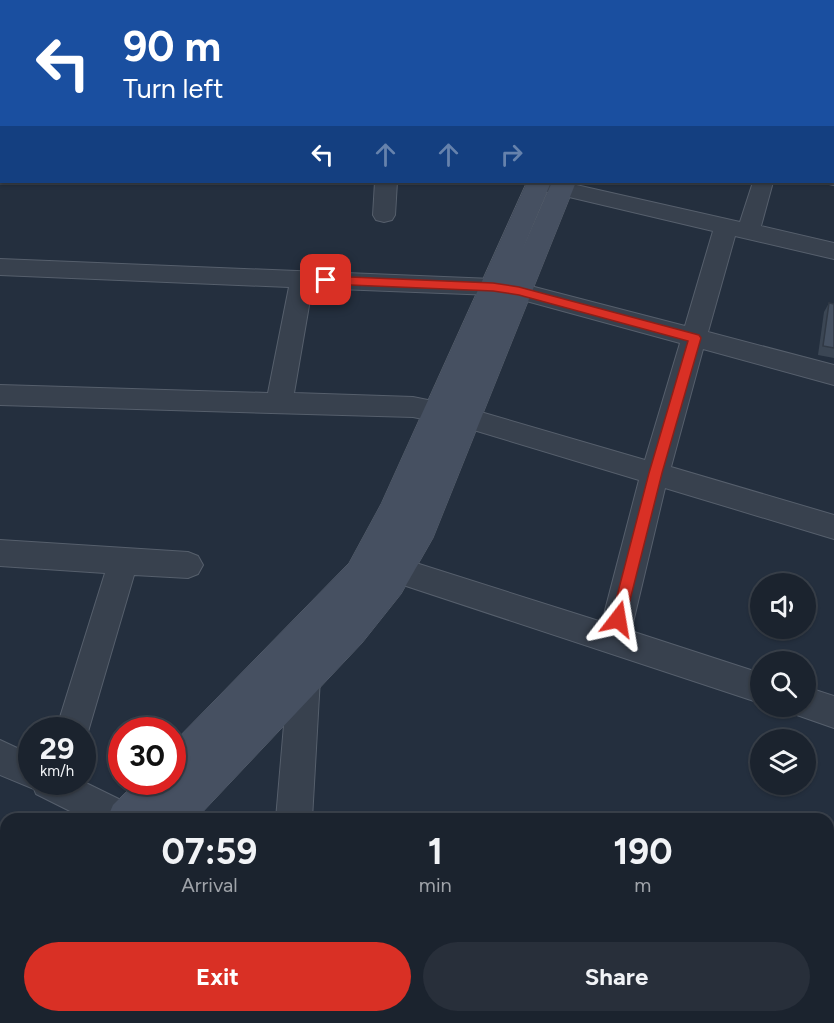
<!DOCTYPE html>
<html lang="en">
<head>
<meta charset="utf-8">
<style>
  :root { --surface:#1b232e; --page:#282f3a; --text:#f1f3f6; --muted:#a0a4aa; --line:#39404a; --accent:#d93025 }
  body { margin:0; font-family:Figtree,sans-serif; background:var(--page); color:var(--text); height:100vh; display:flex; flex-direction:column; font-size:22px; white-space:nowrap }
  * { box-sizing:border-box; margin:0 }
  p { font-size:20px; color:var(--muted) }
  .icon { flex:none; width:33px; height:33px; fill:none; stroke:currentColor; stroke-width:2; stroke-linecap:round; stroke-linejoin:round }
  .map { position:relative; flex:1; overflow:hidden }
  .panel { position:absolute; left:0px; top:813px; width:834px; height:210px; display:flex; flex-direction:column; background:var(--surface); border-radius:18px 18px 0 0; box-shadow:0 2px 4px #0004,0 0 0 2px var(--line) }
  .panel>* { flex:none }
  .guide { position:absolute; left:0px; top:0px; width:834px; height:183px; box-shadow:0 2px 4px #0004,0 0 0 2px var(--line); background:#1a4fa0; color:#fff; overflow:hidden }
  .fabs { position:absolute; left:750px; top:573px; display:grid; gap:12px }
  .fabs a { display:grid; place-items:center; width:66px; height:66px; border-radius:50%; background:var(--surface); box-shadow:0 2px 4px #0004,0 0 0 2px var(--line); font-size:30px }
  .speed { position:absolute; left:18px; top:717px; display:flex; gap:12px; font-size:30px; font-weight:700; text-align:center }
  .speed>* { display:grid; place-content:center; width:78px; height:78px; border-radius:50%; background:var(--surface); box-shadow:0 2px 4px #0004,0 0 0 2px var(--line); line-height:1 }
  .speed small { font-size:15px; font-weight:400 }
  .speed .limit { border:9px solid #d22; background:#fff; color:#111 }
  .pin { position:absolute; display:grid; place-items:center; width:51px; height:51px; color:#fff; margin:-26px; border-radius:12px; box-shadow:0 3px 9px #0006 }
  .me { position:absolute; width:66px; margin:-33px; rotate:14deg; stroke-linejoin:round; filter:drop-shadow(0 0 4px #0008) }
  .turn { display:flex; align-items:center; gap:21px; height:126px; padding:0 24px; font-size:27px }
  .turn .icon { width:78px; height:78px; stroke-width:2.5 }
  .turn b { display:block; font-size:42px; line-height:51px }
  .lanes { display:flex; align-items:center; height:57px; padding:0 24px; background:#0003; justify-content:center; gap:30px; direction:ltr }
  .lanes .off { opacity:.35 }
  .eta { display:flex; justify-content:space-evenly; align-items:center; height:102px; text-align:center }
  .eta b { font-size:36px; font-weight:700; line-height:42px }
  .button { display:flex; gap:12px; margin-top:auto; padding:12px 24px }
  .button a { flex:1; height:69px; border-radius:36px; background:var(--accent); color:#fff; font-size:24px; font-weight:700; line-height:69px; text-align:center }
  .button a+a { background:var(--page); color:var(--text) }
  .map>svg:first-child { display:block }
</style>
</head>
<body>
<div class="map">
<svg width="834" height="1023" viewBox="0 0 834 1023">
  <rect width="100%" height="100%" fill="#242f3e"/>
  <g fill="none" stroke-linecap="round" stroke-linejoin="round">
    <g stroke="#565f6c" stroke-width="2">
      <g id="minor">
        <path d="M731,0h18l-19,2z"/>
        <path d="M759,0h24l2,2h-25z"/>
        <rect x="832" y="7" width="2" height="10"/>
        <rect x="0" y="8" width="2" height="10"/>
        <rect x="0" y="47" width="2" height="12"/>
        <rect x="832" y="85" width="2" height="12"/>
        <rect x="0" y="143" width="2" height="12"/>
        <path d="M832,171l2,14 -10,-2 8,-1z"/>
        <path d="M375,182h22l-2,33 -3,5 -8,2 -8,-2 -3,-5z"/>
        <path d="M529,182h34l177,40 13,-40h20l-12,44 73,17v16l-99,-23 -27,96 126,33v20l-131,-36 -32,118 163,48v24l-169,-51 -34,143 129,42v30l-363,-120 -11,-4 -4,-9 4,-9 11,-4 205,65 37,-142 -172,-52 -54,-11 -413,-12v-20l268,8 21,-106 -289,-12v-16l493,20 26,4 166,43 28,-95 -182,-43zM312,288l181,7 26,4 161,44 -35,117 -178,-52 -54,-11 -119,-4z"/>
        <path d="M0,540l188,12 10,4 5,9 -5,9 -10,4 -54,-3 -49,167h-3v-12h-26l49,-157 -105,-7z"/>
        <path d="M304,663l11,4 5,11 -8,141h-36l12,-141 5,-11z"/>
        <path d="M806,687l28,9v32l-40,-14 -3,-8h15z"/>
        <path d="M0,740l32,15v27l50,-1 53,26 6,12h-55l-50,-25 -2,-5 -34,-14z"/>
        <path d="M828,992l6,2v29h-21l-2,-6h17z"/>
        <path d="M59,1017h50l3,6h-50z"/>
        <rect x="262" y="1017" width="40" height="6"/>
      </g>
    </g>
    <g stroke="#565f6c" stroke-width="1">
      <g id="secondary">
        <path d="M609,0h20l-21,2z"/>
        <path d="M527,182h24l-30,71 31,-71h24l-143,356 -32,56 -39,49 -166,176h-89l6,-14 23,-23h36v-38l177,-181 32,-59z"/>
        <path d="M6,923v86l-6,2v-85z"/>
      </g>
    </g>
    <use href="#minor" fill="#38414e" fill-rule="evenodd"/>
    <use href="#secondary" fill="#465061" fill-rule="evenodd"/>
  </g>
  <path fill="#3b4654" d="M829,303l5,1v54l-16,-3 6,-43z"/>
  <path fill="#455162" stroke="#303945" stroke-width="1.5" d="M829,303l5,1v44l-11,-2z"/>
  <path fill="#d93025" stroke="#8d1f18" stroke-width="1.5" d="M326,276l167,7 26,4 180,48 2,3 -39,135 -38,151 -6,2 -5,-2 -2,-5 38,-146 39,-132 -169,-46 -26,-4 -167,-7 -6,-4z"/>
</svg>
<div class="fabs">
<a><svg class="icon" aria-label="sound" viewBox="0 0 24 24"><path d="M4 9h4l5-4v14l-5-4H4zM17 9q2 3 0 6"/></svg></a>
<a><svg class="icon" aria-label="search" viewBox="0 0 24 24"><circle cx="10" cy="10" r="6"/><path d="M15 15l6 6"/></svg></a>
<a><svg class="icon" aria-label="layers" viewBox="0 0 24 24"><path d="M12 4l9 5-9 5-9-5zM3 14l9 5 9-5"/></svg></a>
</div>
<div class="speed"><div>29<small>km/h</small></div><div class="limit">30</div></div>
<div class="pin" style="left:326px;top:280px;background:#d93025"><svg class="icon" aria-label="arrive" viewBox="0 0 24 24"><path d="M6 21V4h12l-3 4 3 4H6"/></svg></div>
<svg class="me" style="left:618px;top:619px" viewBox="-20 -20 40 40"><path d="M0-17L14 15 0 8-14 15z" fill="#d93025" stroke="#fff" stroke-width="4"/></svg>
<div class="guide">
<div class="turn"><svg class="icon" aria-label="left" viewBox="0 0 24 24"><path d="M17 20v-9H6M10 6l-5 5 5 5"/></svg><div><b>90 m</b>Turn left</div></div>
<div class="lanes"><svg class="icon" aria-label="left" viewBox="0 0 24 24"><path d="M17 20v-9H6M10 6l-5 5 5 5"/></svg><svg class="icon off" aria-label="ahead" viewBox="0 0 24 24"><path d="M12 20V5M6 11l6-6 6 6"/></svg><svg class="icon off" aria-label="ahead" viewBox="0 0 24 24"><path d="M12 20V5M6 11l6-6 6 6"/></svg><svg class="icon off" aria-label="right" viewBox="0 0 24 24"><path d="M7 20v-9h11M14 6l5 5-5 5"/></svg></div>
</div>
<section class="panel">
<div class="eta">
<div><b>07:59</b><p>Arrival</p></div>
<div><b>1</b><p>min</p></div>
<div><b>190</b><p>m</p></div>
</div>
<div class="button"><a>Exit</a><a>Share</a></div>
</section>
</div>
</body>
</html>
